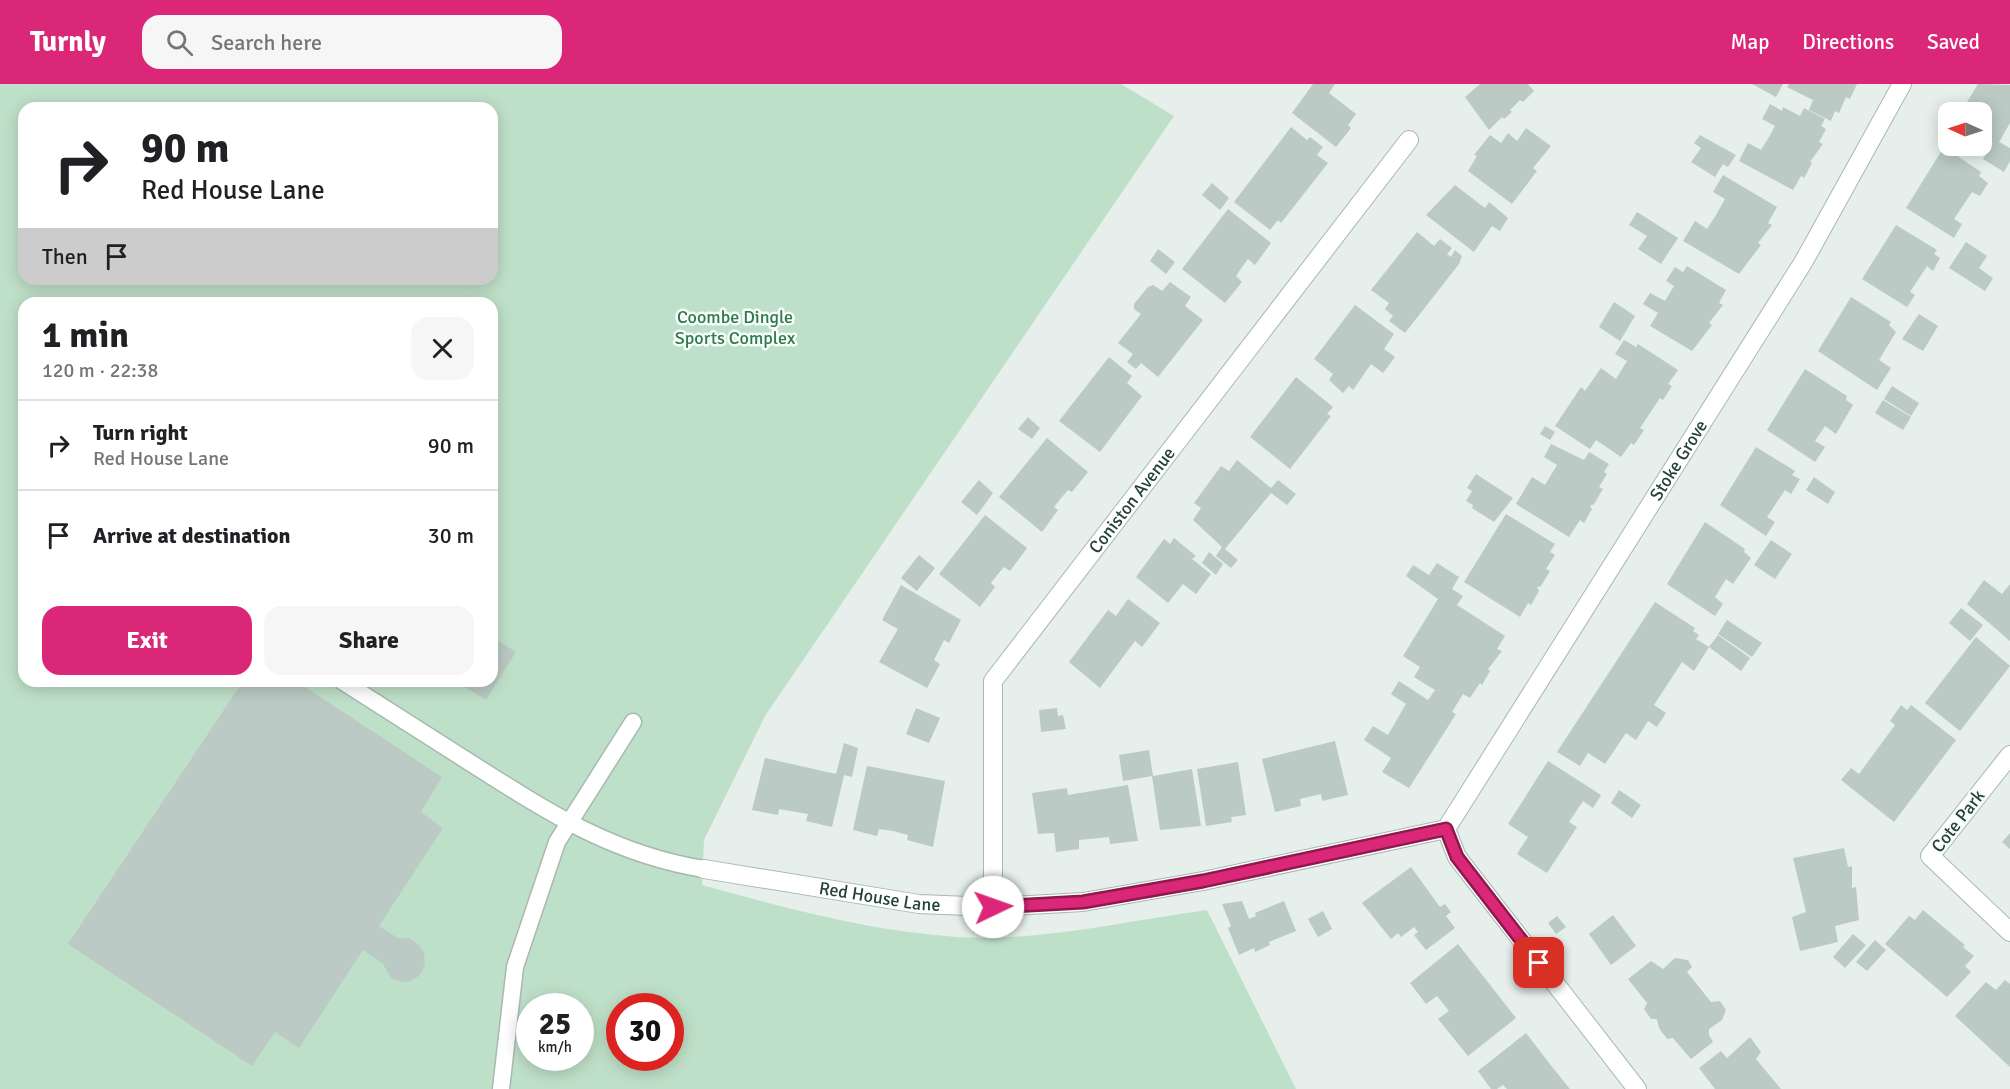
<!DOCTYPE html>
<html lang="en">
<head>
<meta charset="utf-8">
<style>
  :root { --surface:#fff; --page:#f6f6f6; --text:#202124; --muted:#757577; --line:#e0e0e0; --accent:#db2777 }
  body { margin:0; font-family:Signika,sans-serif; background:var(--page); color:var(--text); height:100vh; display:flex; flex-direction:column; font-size:22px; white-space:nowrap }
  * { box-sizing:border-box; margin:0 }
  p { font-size:20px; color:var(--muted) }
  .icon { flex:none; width:33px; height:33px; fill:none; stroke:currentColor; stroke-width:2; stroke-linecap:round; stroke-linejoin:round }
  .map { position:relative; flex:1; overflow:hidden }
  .drawer { position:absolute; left:18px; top:213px; width:480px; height:390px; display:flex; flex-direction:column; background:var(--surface); border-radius:18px; box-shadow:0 3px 15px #0003 }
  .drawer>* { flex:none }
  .banner { position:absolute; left:18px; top:18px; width:480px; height:183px; border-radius:18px; box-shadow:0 3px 15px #0003; background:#fff; color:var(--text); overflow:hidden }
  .needle { width:39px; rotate:273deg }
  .buttons { position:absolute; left:1938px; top:18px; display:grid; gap:12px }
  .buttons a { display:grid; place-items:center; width:54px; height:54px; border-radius:12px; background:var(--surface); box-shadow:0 3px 15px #0003; font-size:30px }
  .speed { position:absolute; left:516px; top:909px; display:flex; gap:12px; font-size:30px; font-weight:700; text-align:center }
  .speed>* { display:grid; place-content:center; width:78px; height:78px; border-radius:50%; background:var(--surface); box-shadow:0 3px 15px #0003; line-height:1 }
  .speed small { font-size:15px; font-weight:400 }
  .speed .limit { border:9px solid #d22; background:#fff; color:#111 }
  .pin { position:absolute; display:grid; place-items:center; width:51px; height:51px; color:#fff; margin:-26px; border-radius:12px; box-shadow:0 3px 9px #0006 }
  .me { position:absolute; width:66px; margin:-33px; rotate:87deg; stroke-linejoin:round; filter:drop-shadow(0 0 4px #0008) }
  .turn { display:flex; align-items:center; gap:21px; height:126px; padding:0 24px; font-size:27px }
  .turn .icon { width:78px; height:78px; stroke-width:2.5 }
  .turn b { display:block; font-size:42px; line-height:51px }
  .then { display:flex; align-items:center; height:57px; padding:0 24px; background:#0003; gap:12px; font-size:22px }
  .round { display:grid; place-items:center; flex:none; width:63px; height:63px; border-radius:18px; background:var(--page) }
  .overview { display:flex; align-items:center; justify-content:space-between; height:102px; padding:0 24px }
  h1 { font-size:36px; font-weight:700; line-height:45px }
  .primary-button { display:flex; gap:12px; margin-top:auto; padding:12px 24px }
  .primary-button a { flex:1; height:69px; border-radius:18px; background:var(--accent); color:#fff; font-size:24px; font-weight:700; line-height:69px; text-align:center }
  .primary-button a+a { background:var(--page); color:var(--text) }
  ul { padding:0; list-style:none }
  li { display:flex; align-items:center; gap:18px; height:90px; padding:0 24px; border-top:2px solid var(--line) }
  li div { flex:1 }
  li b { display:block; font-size:22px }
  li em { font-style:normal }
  header { display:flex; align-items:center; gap:36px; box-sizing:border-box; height:84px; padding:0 30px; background:var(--accent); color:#fff }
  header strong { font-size:28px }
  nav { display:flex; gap:33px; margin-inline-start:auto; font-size:21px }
  .search { width:420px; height:54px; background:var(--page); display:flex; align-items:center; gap:15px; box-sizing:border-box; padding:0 21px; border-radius:18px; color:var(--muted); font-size:22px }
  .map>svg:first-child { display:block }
</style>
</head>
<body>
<header>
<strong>Turnly</strong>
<div class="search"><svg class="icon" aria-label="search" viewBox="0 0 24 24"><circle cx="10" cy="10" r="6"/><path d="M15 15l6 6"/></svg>Search here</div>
<nav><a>Map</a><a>Directions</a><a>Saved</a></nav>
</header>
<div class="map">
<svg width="2010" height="1005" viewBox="0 0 2010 1005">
  <rect width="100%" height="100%" fill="#e6efeb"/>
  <path fill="#bfe0c8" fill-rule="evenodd" d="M0,0h1121l53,32 -409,600 -61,124 -2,45c84,23 167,46 255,52 83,5 168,-16 250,-27l89,179h-1296zM24,24h468v171h-468zM24,219h468v378h-468zM530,922h50v52h-50zM620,922h50v52h-50z"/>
  <g fill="#bbcac4">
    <path d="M1313,0h22l-6,9 27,21 -8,11 3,3 -15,19 -44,-34z"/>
    <path d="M1480,0h48l6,7 -11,11 -3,-2 -10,10 2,2 -8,7 -2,-2 -13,13 -24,-33z"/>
    <path d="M1752,0h31l-7,13z"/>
    <path d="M1789,0h68l-7,15 -4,-2 -7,16 -4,-2 -4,10 -22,-11 4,-10 -26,-13z"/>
    <path d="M1978,0l32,1v38l-11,19 11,6v13l-6,11 -21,-13 5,-8 -10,-5h4v-34h-21z"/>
    <path d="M1770,20l12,7 1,-4 17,9 4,-8 21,11 -4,7 5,3 -7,13 4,2 -13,18 2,1 -8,15 -3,-2 -8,14 -54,-29 9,-18 13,7 8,-13 6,-11 -13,-7z"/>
    <path d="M1291,43l16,13 3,-3 13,10 -6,8 11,8 -47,60 -3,-3 -8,10 -36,-28z"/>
    <path d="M1526,44l25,18 -18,22 4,3 -25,33 -44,-33 9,-15 -3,-1 16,-20 11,8 7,-10 9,8z"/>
    <path d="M1700,51l36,20 -8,12 -5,-3 -8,13 -24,-15 10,-14 -7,-5z"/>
    <path d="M1944,63l37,25 -2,4 9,7 -8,13 -8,-4 -18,27 8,5 -8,14 -48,-30z"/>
    <path d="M1723,91l54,32 -9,16 4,2 -14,18 3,2 -22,29 -56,-33 12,-20 12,8 9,-14 9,-16 -12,-7z"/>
    <path d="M1212,99l17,15 -9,12 -18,-15z"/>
    <path d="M1455,101l30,23 4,-6 19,16 -8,13 -8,-5 -18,26 -48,-37z"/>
    <path d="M1228,125l43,34 -16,22 -7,-6 -6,8 -6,9 6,6 -17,21 -43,-34z"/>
    <path d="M1637,128l41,26 -17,26 -23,-15 9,-13 -18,-11z"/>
    <path d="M1896,141l41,25 -3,4 6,4 -7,13 -6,-5 -17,26 5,3 -8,12 -45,-28z"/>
    <path d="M1417,148l17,14 6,-7 12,9 -5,6 4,3 4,-7 7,6 -3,8 -54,69 -16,-12 4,-5 -8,-7 4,-6 -18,-13z"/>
    <path d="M1966,158l21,14 -8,12 14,10 -8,13 -36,-23z"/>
    <path d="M1158,165l17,13 -9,12 -16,-13z"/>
    <path d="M1687,182l39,24 -7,13 4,2 -14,18 3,2 -20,26 -42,-25 8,-13 -15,-9 7,-11 15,8 9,-15 -8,-5 9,-14 8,5z"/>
    <path d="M1170,198l21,15 -6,9 18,14 -45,57 -17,-14 -5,6 -9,-7 6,-8 -15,-11 23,-29 -7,-5v-5l14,-17 5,-2 9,6z"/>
    <path d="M1851,213l40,25 -2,3 7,7 -17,28 12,8 -14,22 -59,-39z"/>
    <path d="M1614,218l21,14 -15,25 -21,-14z"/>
    <path d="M1355,221l39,29 -10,15 11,8 -12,16 -12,-9 -18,26 -4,-4 -6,7 -14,-13 4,-6 -19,-15z"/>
    <path d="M1919,230l19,12 -15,25 -21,-12z"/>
    <path d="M1624,256l12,7 2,-3 40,26 -10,14 4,2 -9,14 -3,-2 -20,30 4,2 -10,15 -3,-2 -10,14 -25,-17 -6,9 -35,-23 26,-39 4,4 16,-23 15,11 11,-18 -12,-7z"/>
    <path d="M1109,273l23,19 -5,7 15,13 -42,56 -41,-31z"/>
    <path d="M1805,285l42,27 -1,4 7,5 -17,29 -11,-8 -10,15 10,6 -10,15 -48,-32z"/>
    <path d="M1296,293l37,30 -6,7 4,2 -41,53 -40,-32z"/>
    <path d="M1892,302l27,17 -8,13 -27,-17z"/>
    <path d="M1883,316l28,17 -8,13 -28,-17z"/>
    <path d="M1028,333l12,11 -8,11 -14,-10z"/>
    <path d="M1545,342l10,6 -5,8 -10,-6z"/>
    <path d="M1047,354l41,34 -16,20 -4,-2 -6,7 -8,10 4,3 -16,22 -43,-35z"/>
    <path d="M1551,360l33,16 5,-8 20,12 -5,8 3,2 -8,13 4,2 -9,15 -4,2 2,3 -8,14 -4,-3 -11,17 -53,-33 16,-27 13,8 12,-20 -13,-8z"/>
    <path d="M1756,363l39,24 -3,4 8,4 -9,15 -6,-4 -18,27 8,5 -9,14 -46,-31z"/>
    <path d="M1237,376l34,28 7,-8 18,14 -9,11 -16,-12 -46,56 13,11 -7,8 -15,-12 6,-9 -29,-27 8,-12 -7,-5 27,-37 8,5z"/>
    <path d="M1476,390l37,24 -19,24 -22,-14 1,-3 -7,-4 6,-10 -5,-3z"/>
    <path d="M1814,393l21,15 -7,12 -22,-14z"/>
    <path d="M979,396l14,13 -16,22 -16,-13z"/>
    <path d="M1506,430l49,30 -5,8 5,3 -9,14 4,2 -9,15 -4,1 2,4 -8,14 -3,-2 -8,14 -56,-35z"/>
    <path d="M985,431l42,33 -17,23 -6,-4 -6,7 -7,9 4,4 -15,20 -41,-33z"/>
    <path d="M1705,438l40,27 -1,3 7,6 -18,26 -7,-5 -11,18 8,7 -8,12 -48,-32z"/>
    <path d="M1174,454l22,18 -4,3 19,15 -15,20 -13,-10 -15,19 -32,-26 28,-38 6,5z"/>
    <path d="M1771,456l21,14 -17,25 -21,-14z"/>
    <path d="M1209,468l14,12 -7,11 -14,-12z"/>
    <path d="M919,471l16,13 -18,23 -16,-13z"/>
    <path d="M1437,479l22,14 -7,12 11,7 -6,9 48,31 -8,13 5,2 -14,18 2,2 -8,14 -2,-2 -10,15 -7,-4 -11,18 4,2 -47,74 -27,-16 9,-14 -27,-18 9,-14 15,9 18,-31 -15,-10 8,-13 29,19 7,-10 -21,-13 6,-10 -17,-11 35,-57 -32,-23 7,-11 16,10z"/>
    <path d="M1984,496l18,14 8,-10v57l-43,-37z"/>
    <path d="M901,501l60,35 -12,23 -5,-3 -10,20 6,4 -13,24 -48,-26 19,-33 -16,-9z"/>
    <path d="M1128,515l32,24 -18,24 -7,-6 -35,47 -31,-26 39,-52 8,6z"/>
    <path d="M1655,518l40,26 -2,3 6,4 -3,4 13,8 -15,24 -12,-9 -28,43 12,8 -9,14 -9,-6 -12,19 -10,-7 -21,31 -17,-11 -8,13 -23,-14z"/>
    <path d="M1961,524l22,17 -13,16 -21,-18z"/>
    <path d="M1727,536l35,23 -10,14 -34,-23z"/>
    <path d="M1718,551l32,23 -9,13 -32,-24z"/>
    <path d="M492,553l24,15 -30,48 -31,-19h37z"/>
    <path d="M1976,553l34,29 -50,65 -35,-28z"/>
    <path d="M243,597h53l146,96 -21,35 22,16 -64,98 19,12h11l9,6 6,9 1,12 -6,11 -9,5 -9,1 -10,-4 -8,-14 -20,-14 -64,98 -24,-16 -23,34 -184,-122z"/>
    <path d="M1901,621l6,5 4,-5 45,35 -62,82 -53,-42 10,-12 8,6 36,-49 -5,-4z"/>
    <path d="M916,624l24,10 -11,25 -23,-9z"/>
    <path d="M1057,624l1,8 5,-1 3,14 -25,3 -2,-22z"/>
    <path d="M1335,657l13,54 -26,6 -1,-7 -21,5 1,7 -26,6 -13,-53z"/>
    <path d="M844,659l14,5 -6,29 -8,-2 -12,52 -26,-6 2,-7 -29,-5 -1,6 -26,-5 13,-52 71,16z"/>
    <path d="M1149,666l4,26 39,-7 9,57 -41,4 -8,-54 -29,5 -4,-26z"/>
    <path d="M1548,677l53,34 -8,13 -10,-7 -14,21 8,5 -30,46 -30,-19 11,-17 -20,-13z"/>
    <path d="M1238,678l8,53 -15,2 1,5 -26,4 -9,-57z"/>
    <path d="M867,682l78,15 -12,66 -26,-7 1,-5 -15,-4 -14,-2 -2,7 -24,-6z"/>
    <path d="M1128,701l10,56 -28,3 -1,-7 -30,3v9l-23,3 -2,-19 -16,1 -6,-41 35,-5 1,7z"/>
    <path d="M1619,706l22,15 -9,13 -21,-15z"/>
    <path d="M2010,749v16l-8,-7z"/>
    <path d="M1844,764l4,19 4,-1v22l4,-1 3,33 -24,6 3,16 -38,9 -8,-34 14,-5 -13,-54z"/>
    <path d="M1411,783l29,40 5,-3 6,8 -5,4 9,12 -29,22 -12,-15 4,-3 -4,-5 -13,10 -3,-4 -7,6 -29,-36z"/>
    <path d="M1242,817l7,18 7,-3 -1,-3 29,-12 12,30 -27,11 1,3 -15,7 -1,-4 -15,7 -11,-27 3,-2 -9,-22z"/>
    <path d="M1923,826l42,35 -2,2 11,9 -9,10 6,6 -24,25 -62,-53 24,-28 6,4z"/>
    <path d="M1323,827l9,18 -14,8 -10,-18z"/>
    <path d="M1613,831l23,31 -25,19 -22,-31z"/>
    <path d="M1557,832l9,11 -10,7 -8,-11z"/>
    <path d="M1853,850l13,11 -21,23 -12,-11z"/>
    <path d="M1875,856l11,10 -19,21 -11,-9z"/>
    <path d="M1458,860l58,74 -48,38 -30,-37 11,-8 -12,-15 -11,8 -16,-21z"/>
    <path d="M1675,874l13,2 4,7 -5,5 24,30 9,-1 6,9 -4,10 -13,9v6l4,7 -22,17 -18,-21 -6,1 -8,-11 -2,-9h-6l-7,-10 3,-6 -19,-24 23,-18 12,8z"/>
    <path d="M2005,896l5,4v83l-55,-51 31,-34 10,8z"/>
    <path d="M1526,949l27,35 17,21h-63l-4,-4 -6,4h-6l-13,-18z"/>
    <path d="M1750,953l11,15 -5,7 25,30h-66l-16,-21 22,-17 6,7z"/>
  </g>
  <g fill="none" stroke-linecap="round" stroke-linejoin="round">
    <g stroke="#a8b8b2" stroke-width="19">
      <g id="service">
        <path d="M342,597c45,29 90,57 135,86 74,47 139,88 227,102"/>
        <path d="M501,1005l14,-122 42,-125 76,-120"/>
      </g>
    </g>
    <g stroke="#a8b8b2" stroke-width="20">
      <g id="minor">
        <path d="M2010,671l-80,101 80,76"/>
        <path id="s1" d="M1446,745l358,-568 98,-177"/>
        <path d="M1446,745l11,28 180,232"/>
        <path id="s2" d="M704,785l215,35 74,3 90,-5 120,-21 243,-52"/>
        <path id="s3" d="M993,823v-226l416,-541"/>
      </g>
    </g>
    <use href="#service" stroke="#fff" stroke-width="16"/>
    <use href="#minor" stroke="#fff" stroke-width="18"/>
  </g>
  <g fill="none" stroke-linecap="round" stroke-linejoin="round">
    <g stroke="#8e194d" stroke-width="15">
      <path id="route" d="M993,823l90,-5 120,-21 243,-52 11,28 82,106"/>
    </g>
    <use href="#route" stroke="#db2777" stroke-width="10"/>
  </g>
  <g text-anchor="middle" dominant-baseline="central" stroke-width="5" stroke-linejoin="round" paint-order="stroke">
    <g font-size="18" fill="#2d7a4b" stroke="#f7fbf9">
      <text x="735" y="233">Coombe Dingle<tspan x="735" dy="21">Sports Complex</tspan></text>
    </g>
    <g font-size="18" fill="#24423a" stroke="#f7fbf9">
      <text stroke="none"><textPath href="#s1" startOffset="436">Stoke Grove</textPath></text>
      <text stroke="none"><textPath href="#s3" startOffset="454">Coniston Avenue</textPath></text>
      <text transform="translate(1958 737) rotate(-52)">Cote Park</text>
      <text stroke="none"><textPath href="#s2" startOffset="178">Red House Lane</textPath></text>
    </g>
  </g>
</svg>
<div class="buttons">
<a><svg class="needle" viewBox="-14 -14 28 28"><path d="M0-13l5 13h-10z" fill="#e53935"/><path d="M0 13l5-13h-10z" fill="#757577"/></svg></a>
</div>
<div class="speed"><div>25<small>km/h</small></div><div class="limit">30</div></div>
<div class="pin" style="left:1539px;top:879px;background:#d93025"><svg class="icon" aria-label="arrive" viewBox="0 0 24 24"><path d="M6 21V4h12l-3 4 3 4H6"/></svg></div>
<svg class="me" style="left:993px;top:823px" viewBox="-20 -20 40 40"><circle r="19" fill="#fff"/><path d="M0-13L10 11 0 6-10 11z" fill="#db2777"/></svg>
<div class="banner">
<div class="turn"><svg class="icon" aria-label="right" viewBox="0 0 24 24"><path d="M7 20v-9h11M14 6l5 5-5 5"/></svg><div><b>90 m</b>Red House Lane</div></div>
<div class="then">Then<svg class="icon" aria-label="arrive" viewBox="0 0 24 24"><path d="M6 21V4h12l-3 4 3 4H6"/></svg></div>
</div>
<section class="drawer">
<div class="overview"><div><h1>1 min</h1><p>120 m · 22:38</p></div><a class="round"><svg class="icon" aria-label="close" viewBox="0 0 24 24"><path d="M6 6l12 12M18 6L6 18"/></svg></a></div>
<ul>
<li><svg class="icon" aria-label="right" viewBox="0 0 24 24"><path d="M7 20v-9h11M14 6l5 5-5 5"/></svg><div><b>Turn right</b><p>Red House Lane</p></div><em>90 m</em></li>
<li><svg class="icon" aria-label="arrive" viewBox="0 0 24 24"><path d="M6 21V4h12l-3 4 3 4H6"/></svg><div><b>Arrive at destination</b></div><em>30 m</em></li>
</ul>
<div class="primary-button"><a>Exit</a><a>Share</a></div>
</section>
</div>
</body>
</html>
